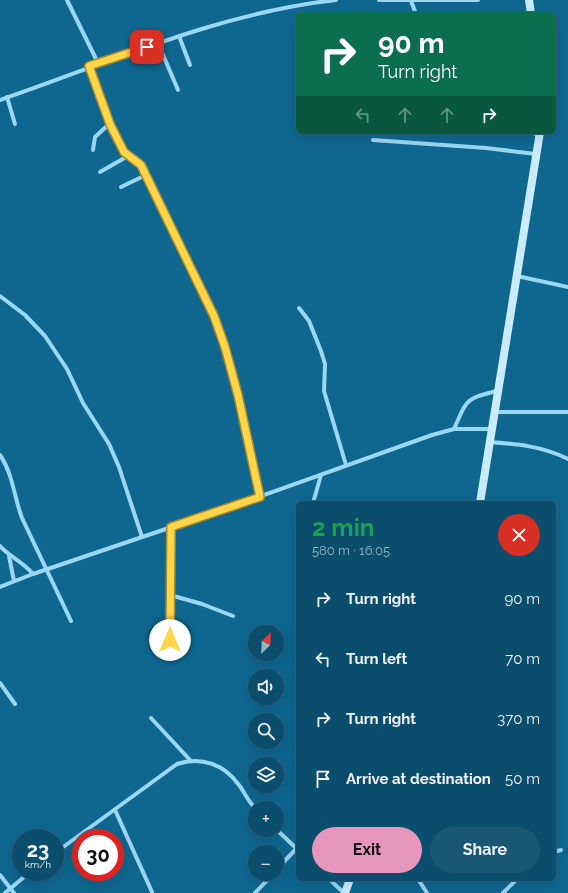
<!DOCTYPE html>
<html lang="en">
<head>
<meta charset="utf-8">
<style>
  :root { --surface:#0b4d6c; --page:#195774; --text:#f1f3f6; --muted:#9ab4c2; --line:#2b647f; --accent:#e797bd }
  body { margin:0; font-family:Raleway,sans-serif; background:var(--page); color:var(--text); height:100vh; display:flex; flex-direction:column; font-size:15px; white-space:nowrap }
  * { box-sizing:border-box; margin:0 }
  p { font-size:13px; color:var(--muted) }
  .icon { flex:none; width:22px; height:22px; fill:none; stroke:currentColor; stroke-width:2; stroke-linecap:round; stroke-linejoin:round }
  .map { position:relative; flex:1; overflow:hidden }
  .drawer { position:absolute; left:296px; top:501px; width:260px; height:380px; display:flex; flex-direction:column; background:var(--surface); border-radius:6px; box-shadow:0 4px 16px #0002,0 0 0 1px var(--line) }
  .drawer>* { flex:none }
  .banner { position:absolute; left:296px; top:12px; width:260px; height:122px; border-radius:6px; box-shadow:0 4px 16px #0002,0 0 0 1px var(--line); background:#0b6e4f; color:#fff; overflow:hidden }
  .needle { width:26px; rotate:24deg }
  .fabs { position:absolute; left:248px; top:625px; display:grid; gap:8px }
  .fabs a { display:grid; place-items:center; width:36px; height:36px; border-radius:50%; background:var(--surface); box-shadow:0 4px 16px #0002,0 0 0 1px var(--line); font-size:20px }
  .speed { position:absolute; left:12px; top:829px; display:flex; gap:8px; font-size:20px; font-weight:700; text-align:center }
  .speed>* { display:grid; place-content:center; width:52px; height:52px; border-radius:50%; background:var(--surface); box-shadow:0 4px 16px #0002,0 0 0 1px var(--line); line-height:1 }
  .speed small { font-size:10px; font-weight:400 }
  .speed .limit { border:6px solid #d22; background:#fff; color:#111 }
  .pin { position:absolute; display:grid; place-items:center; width:34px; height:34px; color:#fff; margin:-17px; border-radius:8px; box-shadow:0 2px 6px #0006 }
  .me { position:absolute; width:44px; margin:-22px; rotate:0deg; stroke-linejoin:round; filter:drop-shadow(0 0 3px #0008) }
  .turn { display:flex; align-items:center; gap:14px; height:84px; padding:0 16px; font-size:18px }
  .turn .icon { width:52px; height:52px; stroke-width:2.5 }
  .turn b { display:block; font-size:28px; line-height:34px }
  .lanes { display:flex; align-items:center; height:38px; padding:0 16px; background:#0003; justify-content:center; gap:20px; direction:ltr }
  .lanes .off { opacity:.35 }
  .round { display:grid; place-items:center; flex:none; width:42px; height:42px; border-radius:21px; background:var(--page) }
  .summary { display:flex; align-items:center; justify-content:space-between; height:68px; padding:0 16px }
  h1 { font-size:24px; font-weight:700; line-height:30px; color:#1e9e55 }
  .button { display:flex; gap:8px; margin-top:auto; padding:8px 16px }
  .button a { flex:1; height:46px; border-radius:24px; background:var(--accent); color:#111; font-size:16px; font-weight:700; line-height:46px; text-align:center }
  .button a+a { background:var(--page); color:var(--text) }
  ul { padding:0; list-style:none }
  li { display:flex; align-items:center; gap:12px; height:60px; padding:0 16px }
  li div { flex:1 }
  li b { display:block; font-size:15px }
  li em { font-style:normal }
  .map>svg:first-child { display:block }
</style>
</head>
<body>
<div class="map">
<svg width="568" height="893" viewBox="0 0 568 893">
  <rect width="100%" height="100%" fill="#0f6790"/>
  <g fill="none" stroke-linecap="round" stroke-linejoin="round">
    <g stroke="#99d8f3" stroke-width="4">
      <path d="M67,0l31,63"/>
      <path d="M379,0h99"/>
      <path d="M411,1l5,13"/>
      <path d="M179,36l11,29"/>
      <path d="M158,43l20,47"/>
      <path d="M89,67l20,57 14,28 18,13 73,151 11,31 13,48 22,102"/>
      <path d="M7,97l8,27"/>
      <path d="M0,100c111,-38 218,-87 336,-100"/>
      <path d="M526,132l13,2"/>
      <path d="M373,140l113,8 50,6"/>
      <path d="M93,150l2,-13 14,-13"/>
      <path d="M100,172l28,-16"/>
      <path d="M121,187l25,-12"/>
      <path d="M517,276l51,11"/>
      <path d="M0,296l25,19 20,21 22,33 16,34 26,41 10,23 23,70"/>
      <path d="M299,308l10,13 12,30 4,13 -1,27 22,74"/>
      <path d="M494,412h74"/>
      <path d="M454,429c13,-29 11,-31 43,-38"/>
      <path d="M489,442c28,2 53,4 79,17"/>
      <path d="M0,455c13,19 14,42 22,63l49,103"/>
      <path d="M313,503l8,-28"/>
      <path d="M0,546c10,11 23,16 33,28"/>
      <path d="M9,556l5,25"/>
      <path d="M0,587l33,-13 186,-63 213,-76 22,-6h37"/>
      <path d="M170,595l32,9 31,12"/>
      <path d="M170,640l1,-113"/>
      <path d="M0,683l15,21"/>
      <path d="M151,718l39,42"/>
      <path d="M115,810l37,82"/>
      <path d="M277,830l21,20"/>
      <path d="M554,852l7,-2"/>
      <path d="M55,853l122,-89c24,-8 47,0 62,21 6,8 9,16 16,23"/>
      <path d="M277,869l19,-20"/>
      <path d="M0,875l14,18"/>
      <path d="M329,879l15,14"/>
      <path d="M418,879l9,14"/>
      <path d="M5,893l25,-21"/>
      <path d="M255,893l18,-19"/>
      <path d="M503,893l14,-14"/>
    </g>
    <g stroke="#c9ecfd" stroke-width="8">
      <path d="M529,0l2,14"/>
      <path d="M480,503l60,-371"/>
      <path d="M345,893l5,-14"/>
    </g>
  </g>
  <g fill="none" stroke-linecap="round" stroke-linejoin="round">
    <g stroke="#a68a30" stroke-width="10">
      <path id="route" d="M147,47l-58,19 21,58 14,28 17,13 73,151 11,31 13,48 22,102 -89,30 -1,113"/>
    </g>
    <use href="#route" stroke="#ffd54a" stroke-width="7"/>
  </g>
</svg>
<div class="fabs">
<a><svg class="needle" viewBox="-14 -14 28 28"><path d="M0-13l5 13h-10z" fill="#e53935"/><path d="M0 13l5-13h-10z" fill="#9ab4c2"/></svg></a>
<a><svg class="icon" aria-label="sound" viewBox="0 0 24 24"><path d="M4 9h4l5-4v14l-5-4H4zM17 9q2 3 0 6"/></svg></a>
<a><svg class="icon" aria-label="search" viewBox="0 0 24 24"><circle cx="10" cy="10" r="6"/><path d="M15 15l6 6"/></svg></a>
<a><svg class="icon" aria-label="layers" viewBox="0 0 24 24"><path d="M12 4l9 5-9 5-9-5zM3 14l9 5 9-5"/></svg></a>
<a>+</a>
<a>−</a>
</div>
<div class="speed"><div>23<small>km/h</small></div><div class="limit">30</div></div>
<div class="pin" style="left:147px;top:47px;background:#d93025"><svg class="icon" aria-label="arrive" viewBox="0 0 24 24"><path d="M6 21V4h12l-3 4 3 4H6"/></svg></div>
<svg class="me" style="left:170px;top:640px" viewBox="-20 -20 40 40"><circle r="19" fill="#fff"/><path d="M0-13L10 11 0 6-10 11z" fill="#ffd54a"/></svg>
<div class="banner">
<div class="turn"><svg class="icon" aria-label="right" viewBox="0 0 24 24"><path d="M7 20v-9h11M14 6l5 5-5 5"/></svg><div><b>90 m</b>Turn right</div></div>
<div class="lanes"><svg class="icon off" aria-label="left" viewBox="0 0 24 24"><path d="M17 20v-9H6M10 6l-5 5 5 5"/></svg><svg class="icon off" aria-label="ahead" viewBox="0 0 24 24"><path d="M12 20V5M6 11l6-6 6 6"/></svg><svg class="icon off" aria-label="ahead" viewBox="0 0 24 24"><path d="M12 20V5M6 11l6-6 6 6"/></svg><svg class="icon" aria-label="right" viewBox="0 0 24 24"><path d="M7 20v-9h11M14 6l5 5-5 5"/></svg></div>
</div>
<section class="drawer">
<div class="summary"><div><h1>2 min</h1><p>580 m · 16:05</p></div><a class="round" style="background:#d93025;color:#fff"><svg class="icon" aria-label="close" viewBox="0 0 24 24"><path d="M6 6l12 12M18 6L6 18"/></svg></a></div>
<ul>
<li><svg class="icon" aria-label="right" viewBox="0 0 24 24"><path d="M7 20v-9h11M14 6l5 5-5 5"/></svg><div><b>Turn right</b></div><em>90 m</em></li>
<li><svg class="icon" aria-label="left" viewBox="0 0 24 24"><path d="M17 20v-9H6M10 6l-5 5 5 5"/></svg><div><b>Turn left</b></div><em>70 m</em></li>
<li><svg class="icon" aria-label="right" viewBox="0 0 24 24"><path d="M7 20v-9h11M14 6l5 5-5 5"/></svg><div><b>Turn right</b></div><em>370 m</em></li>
<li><svg class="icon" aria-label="arrive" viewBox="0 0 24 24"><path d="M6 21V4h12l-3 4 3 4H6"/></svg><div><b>Arrive at destination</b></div><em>50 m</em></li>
</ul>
<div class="button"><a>Exit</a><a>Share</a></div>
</section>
</div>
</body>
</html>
